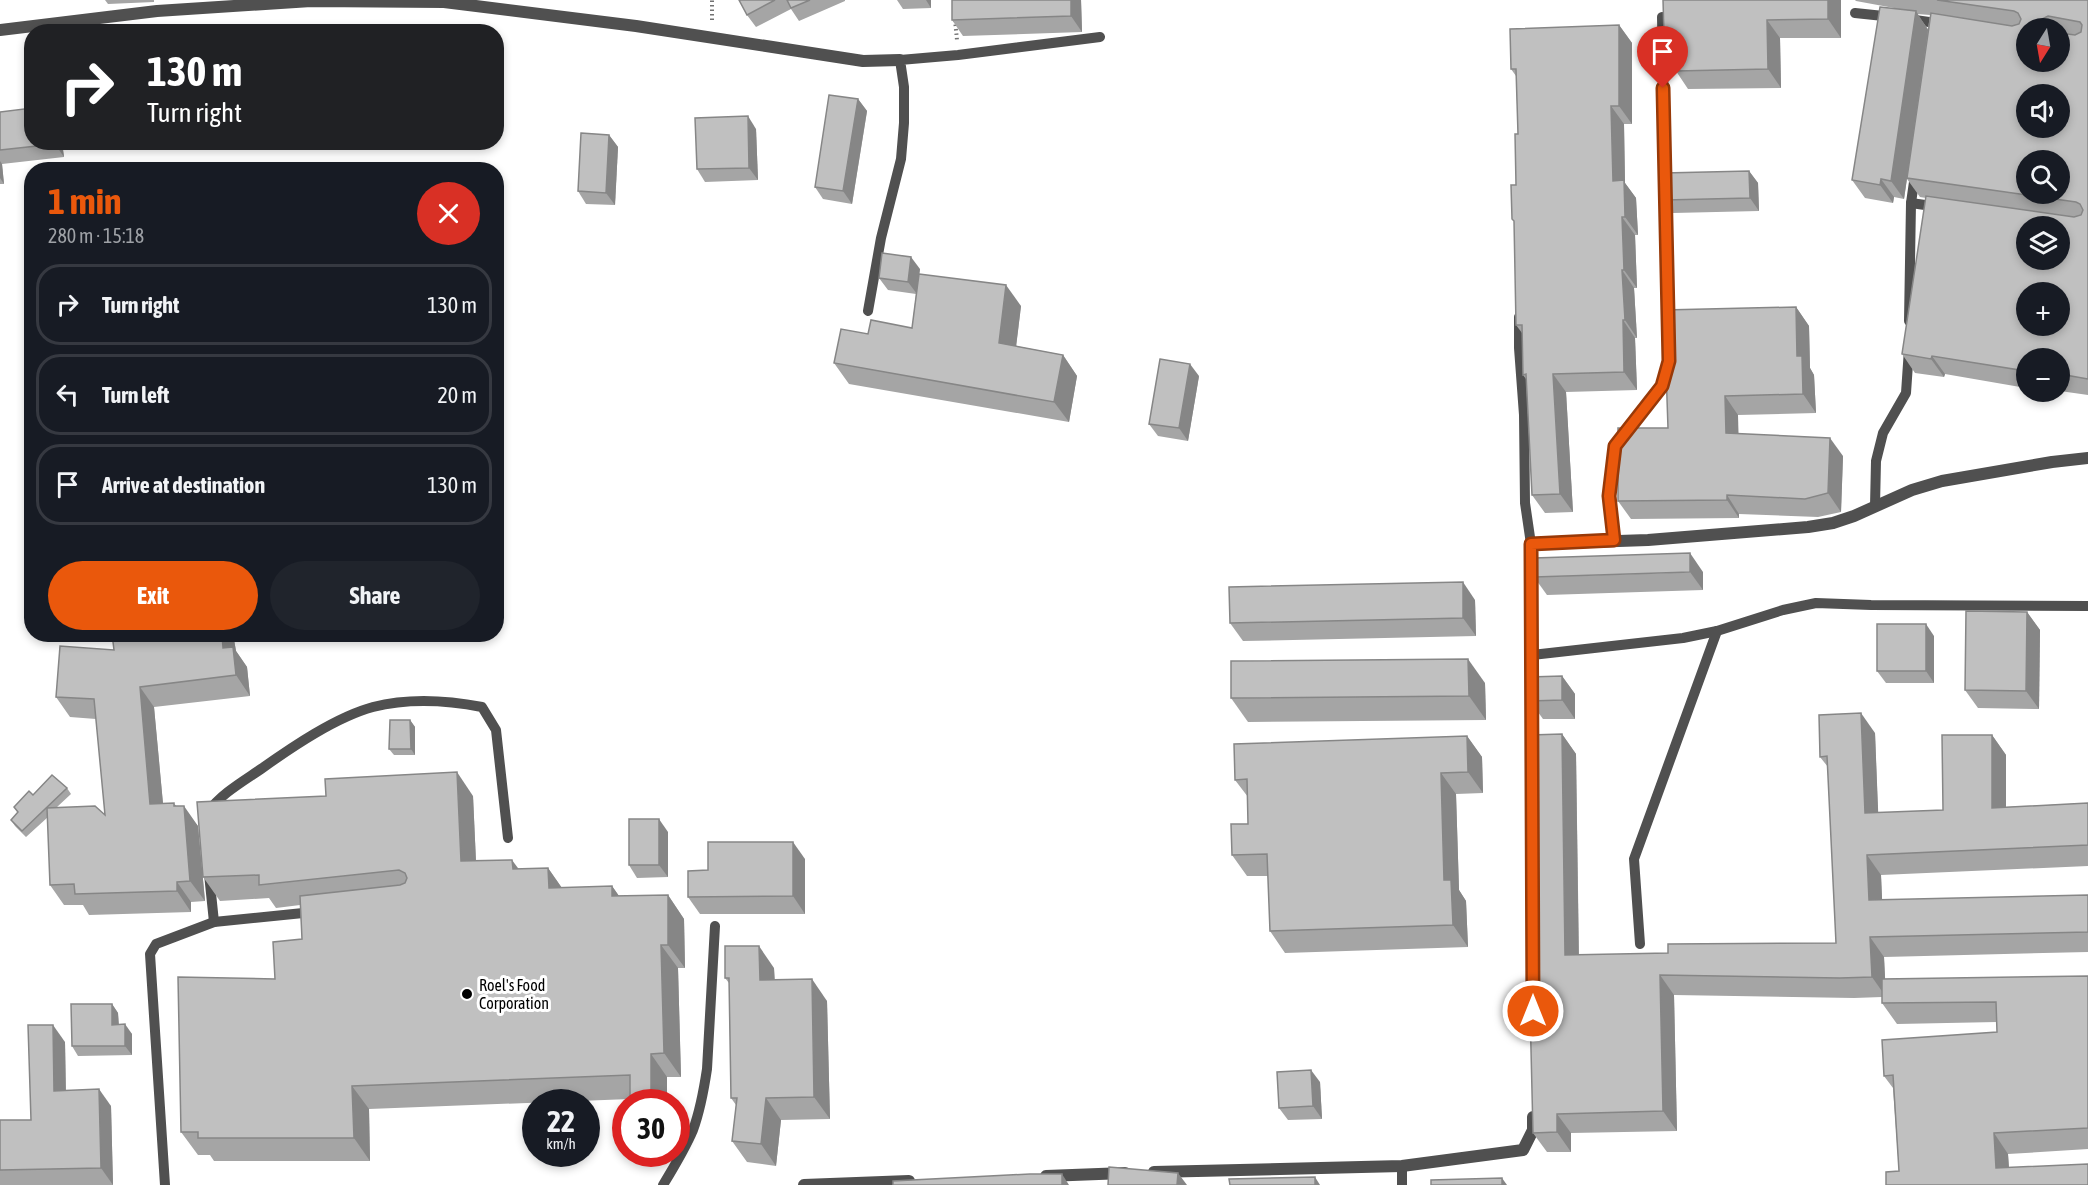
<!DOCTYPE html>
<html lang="en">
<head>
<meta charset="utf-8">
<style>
  :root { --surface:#171b24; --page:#20242c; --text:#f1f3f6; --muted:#9ea1a6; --line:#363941; --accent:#ea580c }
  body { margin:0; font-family:"Asap Condensed",sans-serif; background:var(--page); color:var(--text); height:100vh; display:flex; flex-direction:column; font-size:22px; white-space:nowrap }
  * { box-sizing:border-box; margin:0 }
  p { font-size:20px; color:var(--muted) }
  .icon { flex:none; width:33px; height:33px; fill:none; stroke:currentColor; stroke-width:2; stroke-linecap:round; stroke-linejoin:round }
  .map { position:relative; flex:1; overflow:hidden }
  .sheet { position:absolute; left:24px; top:162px; width:480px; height:480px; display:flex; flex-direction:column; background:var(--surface); border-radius:24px; box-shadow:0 3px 9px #0003 }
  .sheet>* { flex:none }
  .banner { position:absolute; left:24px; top:24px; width:480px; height:126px; border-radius:24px; box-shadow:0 3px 9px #0003; background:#202124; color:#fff; overflow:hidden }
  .needle { width:39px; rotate:191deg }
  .buttons { position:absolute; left:2016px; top:18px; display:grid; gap:12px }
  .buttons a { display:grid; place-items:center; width:54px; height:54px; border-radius:50%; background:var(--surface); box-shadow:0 3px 9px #0003; font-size:30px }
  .speed { position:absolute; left:522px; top:1089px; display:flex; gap:12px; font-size:30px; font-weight:700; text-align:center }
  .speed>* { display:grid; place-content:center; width:78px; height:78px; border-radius:50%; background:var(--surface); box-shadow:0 3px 9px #0003; line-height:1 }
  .speed small { font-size:15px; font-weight:400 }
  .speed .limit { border:9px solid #d22; background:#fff; color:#111 }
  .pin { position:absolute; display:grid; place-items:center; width:51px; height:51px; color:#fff; margin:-62px -26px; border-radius:50% 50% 50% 0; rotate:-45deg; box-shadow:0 0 6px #0007 }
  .pin .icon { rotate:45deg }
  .me { position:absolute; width:66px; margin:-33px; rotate:0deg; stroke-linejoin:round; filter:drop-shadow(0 0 4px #0008) }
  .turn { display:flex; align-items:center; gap:21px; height:126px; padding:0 24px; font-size:27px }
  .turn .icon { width:78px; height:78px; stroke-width:2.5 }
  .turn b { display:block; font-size:42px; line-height:51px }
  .round { display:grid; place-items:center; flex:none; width:63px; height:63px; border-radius:32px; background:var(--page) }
  .overview { display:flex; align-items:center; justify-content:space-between; height:102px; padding:0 24px }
  h1 { font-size:36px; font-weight:700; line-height:45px; color:var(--accent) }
  .cta { display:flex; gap:12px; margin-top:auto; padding:12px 24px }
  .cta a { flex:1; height:69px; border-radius:36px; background:var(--accent); color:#fff; font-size:24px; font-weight:700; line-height:69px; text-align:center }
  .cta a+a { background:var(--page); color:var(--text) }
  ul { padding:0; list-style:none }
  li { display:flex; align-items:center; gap:18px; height:81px; margin:0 12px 9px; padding:0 12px; border:3px solid var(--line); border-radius:24px }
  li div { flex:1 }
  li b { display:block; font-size:22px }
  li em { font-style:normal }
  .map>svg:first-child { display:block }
</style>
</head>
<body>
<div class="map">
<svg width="2088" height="1185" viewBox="0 0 2088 1185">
  <rect width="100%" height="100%" fill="#fff"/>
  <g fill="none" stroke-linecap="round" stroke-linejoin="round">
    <g stroke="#727272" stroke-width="4" stroke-dasharray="1.5 3" stroke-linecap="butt">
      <path d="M712,20v-20"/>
      <path d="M955,20l2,20"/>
    </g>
    <g stroke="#505050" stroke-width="10">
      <path d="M1855,13l38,4"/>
      <path d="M1662,17l6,307"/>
      <path d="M1908,19l35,5"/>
      <path d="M1911,203l28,4"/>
      <path d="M868,311l13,-73 20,-79 3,-36v-36l-4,-27 58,-5 142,-18"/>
      <path d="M1519,317v31l5,67 1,88 6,41"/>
      <path d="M1909,321l2,-118 4,-28"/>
      <path d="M1875,506l1,-45 7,-28 23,-40 3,-44"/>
      <path d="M1614,540l-5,-44 6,-50 47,-60 7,-28"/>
      <path d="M1532,655l151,-17 34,-7 66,-21 33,-7 55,2 217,1"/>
      <path d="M208,812c13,-18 34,-30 53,-43 31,-22 75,-52 112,-62 35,-9 73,-7 109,0l14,23 12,108"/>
      <path d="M209,874l5,48"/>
      <path d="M1640,944l-6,-85 83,-228"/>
      <path d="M1402,1166v19"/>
      <path d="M165,1185l-15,-231 6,-10 58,-22 99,-10"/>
      <path d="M663,1185c11,-18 22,-36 30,-55 7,-19 11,-41 14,-61l8,-143"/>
    </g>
    <g stroke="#505050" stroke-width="12">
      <path d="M0,30l157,-19 154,-10 133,1 192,24 227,35 37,-1"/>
      <path d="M1532,752l-1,-208 117,-4 160,-13 25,-4 21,-7 58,-26 30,-9 110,-19 36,-4"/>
      <path d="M1532,805l1,178"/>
      <path d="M1154,1172l248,-6 121,-16 10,-20v-13"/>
      <path d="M1046,1176l79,-3"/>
      <path d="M804,1185l105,-4"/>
    </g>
  </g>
  <g fill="#a5a5a5" fill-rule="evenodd">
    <path d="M105,0h49v2l-46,2z"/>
    <path d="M739,0h106v1l-46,20 -8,-12 -35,18 -9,-12z"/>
    <path d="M897,0h34v8l-28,1z"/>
    <path d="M952,0h129l1,32 -119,4 -11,-16z"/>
    <path d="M1663,0h178v38h-61l1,50 -93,1 -12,-18 -1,-20 -11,-16z"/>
    <path d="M1855,0h233v395l-28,-4v-33h-34v30l-81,-14 -1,3 -29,-4 -13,-19 24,-156 -6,-1 -13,-18 -3,20 -10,-2 -1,6 -28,-5 -13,-18 42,-172 -38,-7zM1917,14l13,1 -2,14zM2026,28h34v34z"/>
    <path d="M1619,25l13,18v81h-8l1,59 11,15 2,37h-3l2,53h-3l3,50h-2l2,52 -71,2 7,120 -28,1 -13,-18 -6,-116 -3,-4 -1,-42 -6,-8v-140l2,-51 -2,-58 -5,-7z"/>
    <path d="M858,99l9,12 -15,93 -29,-5 -8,-12z"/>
    <path d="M0,112l62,30 2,15 -62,7 2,20h-4z"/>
    <path d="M756,129l2,51 -53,2 -8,-13z"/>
    <path d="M609,135l9,12 -3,58 -29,-1 -8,-13z"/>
    <path d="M1749,171l9,12 1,28 -86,2 -8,-13z"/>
    <path d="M920,269l-1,5 102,32 -5,40 47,9 14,21 -8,46 -220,-38 -15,-21 34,-29 44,-6 4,-34 -28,-4 -9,-12z"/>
    <path d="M1796,307l13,19 1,42 4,7 2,38 -78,2v19l105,22 -2,56 -23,5 -79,-3v4l-108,1 -13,-18 50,-73z"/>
    <path d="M1199,376l-11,65 -30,-5 -9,-12z"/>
    <path d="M1703,572v18l-156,5 -13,-18z"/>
    <path d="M1475,600l1,36 -233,5 -13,-18z"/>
    <path d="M2027,612l13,18 -1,79 -61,-1 -13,-18z"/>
    <path d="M112,634h121l3,17 11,16 3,29 -96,11 9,97 13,2 22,20 7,75 -14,1v10l-102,3 -6,-10h-19l-14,-20 -2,-68 -22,20 -11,-11 -4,-6 7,-7 -4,-6 19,-12 34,-7 4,6 -14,13 48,8 -9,-96 -26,-2 -14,-20 58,-47z"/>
    <path d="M1934,636v47h-48l-9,-12z"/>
    <path d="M1562,676l13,18v25h-32l-13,-18z"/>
    <path d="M1485,683l1,37 -238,2 -17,-24z"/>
    <path d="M410,720l5,7v28h-21l-5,-6z"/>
    <path d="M1875,733l3,80 65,-3 49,-75 14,20v52l82,-4v63l-207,9 1,25 206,-5v57l-204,5 1,22 203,-3v173l-80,5 1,13 -110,4 -6,-83 -9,-12 113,-44v-10l-100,2 -15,-21v-6l-28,1 -180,-3 3,136 -106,2v19h-24l-14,-19 4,-167 25,-232 14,20 3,201 89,-2 168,-10 -8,-176 -8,-10z"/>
    <path d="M1467,736l15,21 1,36 -27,1 3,96 7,11 2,46 -183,6 -15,-22 -2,-55h-21l-15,-21 16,-31v-27l-13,-17z"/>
    <path d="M473,796l3,65 43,8 29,-1 14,20 50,-2 7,10 49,-1 16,24 1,49h-7l3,109h-14v25h-37v-3l-261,10 1,52h-156l-4,-6h-12l-17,-23 94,-153 27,-40 -2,-34 -24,3 -7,-10 -49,3 -17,-24z"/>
    <path d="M668,832v45l-31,1 -8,-13z"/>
    <path d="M805,859v55h-105l-12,-17 20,-27z"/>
    <path d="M774,968l1,12 52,21 3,118 -49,1 -5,46 -29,-4 -15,-21 4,-36 -5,-7 -2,-115 -4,-5z"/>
    <path d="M112,1004l6,9 1,11 13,10v21l-54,1 -6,-10z"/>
    <path d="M65,1042l1,48 45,16 2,79h-113v-65h31z"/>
    <path d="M1320,1082l2,37 -34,1 -9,-12z"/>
  </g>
  <g fill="#868686">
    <path d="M926,0h5v8z"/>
    <path d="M1071,0h10l1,32 -11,-16z"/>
    <path d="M1828,0h13v38l-13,-19z"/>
    <path d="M1916,11l12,19 -24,169 -13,-18z"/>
    <path d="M2042,19l7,9h-7l-2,-5z"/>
    <path d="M1767,20l13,18 1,50 -13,-19z"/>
    <path d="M1619,25l13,18v81l-13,-18z"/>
    <path d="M858,99l9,12 -15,93 -9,-13z"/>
    <path d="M1611,106l13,18 1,59 11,15 2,37 -13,-18 -12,-36z"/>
    <path d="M748,116l8,13 2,51 -9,-12z"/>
    <path d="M609,135l9,12 -3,58 -9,-12z"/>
    <path d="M55,142h7l2,15 -9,-13z"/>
    <path d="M0,161l2,3 2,20 -4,-6z"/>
    <path d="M1749,171l9,12 1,28 -9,-13z"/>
    <path d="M1881,179l13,18 -1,6 -13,-18z"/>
    <path d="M1622,217l13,18 2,53 -13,-18z"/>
    <path d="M911,257l9,12 -3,25 -9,-12z"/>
    <path d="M1622,270l12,18 3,50 -12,-18z"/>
    <path d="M1006,285l15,21 -7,58 -15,-21z"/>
    <path d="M1796,307l13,19 1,42 4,7 2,38 -13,-19 -6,-38z"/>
    <path d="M1623,320l12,18 2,52 -13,-18z"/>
    <path d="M1063,355l14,21 -8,46 -15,-20z"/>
    <path d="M1932,356l13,18 -1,3 -13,-18z"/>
    <path d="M1190,364l9,12 -11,65 -9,-13z"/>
    <path d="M2020,369l6,9v2l-6,-10z"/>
    <path d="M1553,374l13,18 7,120 -13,-18z"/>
    <path d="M1725,396l13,19 1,36 -13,-18z"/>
    <path d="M1830,438l13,18 -2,56 -13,-19z"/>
    <path d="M1727,495l12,19v4l-12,-18z"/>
    <path d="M1690,553l13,19v18l-13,-18z"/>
    <path d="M1463,582l12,18 1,36 -13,-18z"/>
    <path d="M2027,612l13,18 -1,79 -13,-18z"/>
    <path d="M1926,624l8,12v47l-8,-12z"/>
    <path d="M222,634h11l3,17 11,16 3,29 -14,-21 -13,-27z"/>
    <path d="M1468,659l17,24 1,37 -17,-24z"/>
    <path d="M1562,676l13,18v25l-13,-19z"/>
    <path d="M140,687l14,20 11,118 -15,-21z"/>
    <path d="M1861,713l14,20 4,100 -14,-20z"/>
    <path d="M410,720l5,7v28l-4,-6z"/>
    <path d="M1562,734l14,20 3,221 -14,-20z"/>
    <path d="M1992,735l14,20v73l-14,-20z"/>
    <path d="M1467,736l15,21 1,36 -15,-21z"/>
    <path d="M457,772l16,24 4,89 -16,-24z"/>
    <path d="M1441,773l15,21 3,96 7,11 2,46 -15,-22 -9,-45z"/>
    <path d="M174,803l11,17 -1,-14 14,20 7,75 -15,-20z"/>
    <path d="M659,819l9,13v45l-9,-12z"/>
    <path d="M793,842l12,17v55l-12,-18z"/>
    <path d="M1867,855l14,20 2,45 -14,-20z"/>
    <path d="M512,860l17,23 -16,-14z"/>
    <path d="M548,868l16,23 -15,-3z"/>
    <path d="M177,882l14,20v10l-14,-21z"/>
    <path d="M612,886l16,23 -16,-13z"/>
    <path d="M668,895l16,24 1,49 -17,-23z"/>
    <path d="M1870,937l14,20 2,40 -14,-20z"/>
    <path d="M661,945l17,23 3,109 -17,-24z"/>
    <path d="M759,946l15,22 1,34 -15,-22z"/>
    <path d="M1660,975l14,20 3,136 -14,-20z"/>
    <path d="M812,979l15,22 3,118 -16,-22z"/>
    <path d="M112,1004l6,9 1,21 -7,-9z"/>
    <path d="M125,1024l7,10v21l-7,-9z"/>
    <path d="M53,1025l12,17 1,66 -12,-17z"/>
    <path d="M651,1054l16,23v25h-16z"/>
    <path d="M1311,1070l9,12 2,37 -9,-13z"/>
    <path d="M352,1086l17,23 1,52 -16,-23z"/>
    <path d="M99,1089l12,17 2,79 -12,-17z"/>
    <path d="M766,1098l15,22 -5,46 -15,-22z"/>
    <path d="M1557,1114l14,19v19l-14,-20z"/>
    <path d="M1994,1133l14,21 2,31 -14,-17z"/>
    <path d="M1178,1173l9,12h-10z"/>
    <path d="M1062,1174l7,11h-7z"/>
    <path d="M1315,1177l5,8h-5z"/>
    <path d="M1502,1178l5,7h-5z"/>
  </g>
  <g fill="#c0c0c0" stroke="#868686" stroke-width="1.5" fill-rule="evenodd">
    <path d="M739,0h36l-28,15z"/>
    <path d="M787,0h23l-19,8z"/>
    <path d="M952,0h119v16l-119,4z"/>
    <path d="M1663,0h165v19l-61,1 1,49 -92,2 -1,-36h-11z"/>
    <path d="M1937,0h151v379l-28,-5v-16h-34v12l-6,-1v1l-88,-14 -1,3 -29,-5 24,-158 148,21 7,-2 2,-5 -3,-6 -4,-2 -169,-24 24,-165 81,13 7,-2 2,-5 -3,-6 -4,-2zM2048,16l32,6 2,3 -1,7 -6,3 -15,-2v29h-34v-34h16l-2,-5 2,-4zM2026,94h34v34h-34zM2026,160h34v34h-34zM2026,226h34v34h-34zM2026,292h34v34h-34z"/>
    <path d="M1880,7l36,4 -25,170 -10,-2 -1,6 -28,-5z"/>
    <path d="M1619,25v81h-8l2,75 11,-1 1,37h-3l2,53h-2l3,50h-2l1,52 -71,2 7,120 -28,1 -6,-121 -3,1 -1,-50h-6l-2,-104 -2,-2 -1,-34h5l-1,-51h3l-2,-65h-5l-1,-40z"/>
    <path d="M829,95l29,4 -15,92 -28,-4z"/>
    <path d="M32,108v34h23v2l-55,6v-38z"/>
    <path d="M748,116l1,52 -52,1 -2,-51z"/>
    <path d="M581,133l28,2 -3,58 -28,-2z"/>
    <path d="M1749,171l1,27 -85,2 -1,-27z"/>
    <path d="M882,253l29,4 -3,25 -29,-4z"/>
    <path d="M919,274l87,11 -7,58 64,12 -9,47 -220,-39 7,-34 27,5 3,-14 41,8z"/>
    <path d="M1796,307l1,49h5l1,38 -78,2 1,37 104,5 -2,55 -23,6 -78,-4v5l-109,1v-73h50l-4,-118z"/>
    <path d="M1160,359l30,5 -11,64 -30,-4z"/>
    <path d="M1690,553v19l-156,5v-19z"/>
    <path d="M1463,582v36l-233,5 -1,-36z"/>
    <path d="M1966,611l61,1 -1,79 -61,-1z"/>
    <rect x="1877" y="624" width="49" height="47"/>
    <path d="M112,634h110l1,14 10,-1 3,28 -96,12 10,117 24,-1v3h10l6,75 -13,1v9l-102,3 -1,-10 -24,1 -3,-77 48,-2 10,9 -11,-116 -38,-2 4,-51 54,4z"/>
    <path d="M1468,659l1,37 -238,2v-37z"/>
    <path d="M1562,676v24l-32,1 -1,-24z"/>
    <path d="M1861,713l4,100 78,-3 -1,-75h50v73l96,-5v42l-221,10 2,45 219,-5v37l-218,5 2,40 -32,1 -180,-3 3,136 -106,3v18l-24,1 -4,-167h8l-7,-231 32,-1 3,221 103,-2v-9l168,-1 -9,-187 -7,1 -1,-42z"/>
    <path d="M390,720h20l1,29h-22z"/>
    <path d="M1467,736l1,36 -27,1 3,107h7l2,45 -183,6 -3,-77 -35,1 -1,-31h17l-1,-45 -12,1 -1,-36z"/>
    <path d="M457,772l4,89 51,-1 1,9 35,-1 1,20 63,-2v10l56,-1v50h-7l3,108 -13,1v48h-21v-27l-278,11 2,52h-156v-6h-17l-3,-155 97,2 -2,-37 29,-3 -2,-43 100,-11 5,-2 2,-5 -2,-5 -6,-3 -140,15v-10l-56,2 -6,-75 129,-6 -1,-17z"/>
    <path d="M52,775l15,13 -45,43 -11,-11 7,-8 -4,-5 15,-16 4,4z"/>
    <rect x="629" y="819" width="30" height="46"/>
    <path d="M708,842h85v54l-105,1v-26l20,-1z"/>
    <path d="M725,946h34l1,34 52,-1 2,118 -48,1 -5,46 -29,-3 5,-43h-6l-2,-120h-4z"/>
    <path d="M2088,976v152l-94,5 2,35 92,-4v21h-202v-13l13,-1 -6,-96 -9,1 -2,-36 115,-8 -1,-30 -114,1v-24z"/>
    <path d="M71,1004h41v21l13,-1v22h-53z"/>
    <path d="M28,1025h25l1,66 45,-2 2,79 -101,2v-50h31z"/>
    <path d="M1311,1070l2,36 -34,2 -2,-36z"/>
    <path d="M1109,1167l69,6 -1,12h-69z"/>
    <path d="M1030,1174h32v11h-169v-4z"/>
    <path d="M1315,1177v8h-85l-1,-6z"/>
    <path d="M1502,1178v7h-71v-5z"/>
  </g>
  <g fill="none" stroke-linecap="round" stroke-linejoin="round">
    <g stroke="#983908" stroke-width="15">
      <path id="route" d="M1533,1011l-2,-467 83,-4 -5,-44 6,-50 47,-60 7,-25 -6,-273"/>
    </g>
    <use href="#route" stroke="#ea580c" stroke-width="10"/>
  </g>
  <circle fill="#000" stroke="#fff" stroke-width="2" cx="467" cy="994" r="6"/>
  <g text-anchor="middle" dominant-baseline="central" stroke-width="6" stroke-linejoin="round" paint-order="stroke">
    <g font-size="16" fill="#000" stroke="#fff" text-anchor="start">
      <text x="479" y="985">Roel's Food<tspan x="479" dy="18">Corporation</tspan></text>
    </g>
  </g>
</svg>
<div class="buttons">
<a><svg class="needle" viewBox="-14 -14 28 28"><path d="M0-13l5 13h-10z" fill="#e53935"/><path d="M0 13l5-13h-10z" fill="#9ea1a6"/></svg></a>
<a><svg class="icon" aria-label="sound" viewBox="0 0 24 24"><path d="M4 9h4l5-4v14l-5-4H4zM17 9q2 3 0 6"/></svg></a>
<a><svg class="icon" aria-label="search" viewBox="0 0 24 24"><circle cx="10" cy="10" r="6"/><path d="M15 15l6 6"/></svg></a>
<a><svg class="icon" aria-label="layers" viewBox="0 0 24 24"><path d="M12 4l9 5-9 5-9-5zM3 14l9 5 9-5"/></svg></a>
<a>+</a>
<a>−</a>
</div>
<div class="speed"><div>22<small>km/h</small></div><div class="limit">30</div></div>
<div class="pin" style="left:1663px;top:88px;background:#d93025"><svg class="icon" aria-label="arrive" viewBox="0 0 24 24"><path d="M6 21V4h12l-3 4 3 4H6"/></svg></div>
<svg class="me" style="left:1533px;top:1011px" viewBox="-20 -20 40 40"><circle r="17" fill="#ea580c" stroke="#fff" stroke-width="3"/><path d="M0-11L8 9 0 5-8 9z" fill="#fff"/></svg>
<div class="banner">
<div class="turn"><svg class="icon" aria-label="right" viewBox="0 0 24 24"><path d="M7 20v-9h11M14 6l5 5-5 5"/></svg><div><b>130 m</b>Turn right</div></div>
</div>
<section class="sheet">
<div class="overview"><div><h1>1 min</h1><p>280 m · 15:18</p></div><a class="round" style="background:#d93025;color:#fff"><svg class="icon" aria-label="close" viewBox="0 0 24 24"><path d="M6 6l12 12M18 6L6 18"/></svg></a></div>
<ul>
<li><svg class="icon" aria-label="right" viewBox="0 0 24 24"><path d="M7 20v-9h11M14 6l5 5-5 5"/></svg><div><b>Turn right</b></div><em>130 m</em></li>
<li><svg class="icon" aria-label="left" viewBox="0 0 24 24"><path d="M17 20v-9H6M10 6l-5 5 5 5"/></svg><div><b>Turn left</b></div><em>20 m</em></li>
<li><svg class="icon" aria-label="arrive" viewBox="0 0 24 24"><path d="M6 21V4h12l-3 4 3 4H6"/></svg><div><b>Arrive at destination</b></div><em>130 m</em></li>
</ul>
<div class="cta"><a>Exit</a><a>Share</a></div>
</section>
</div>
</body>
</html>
